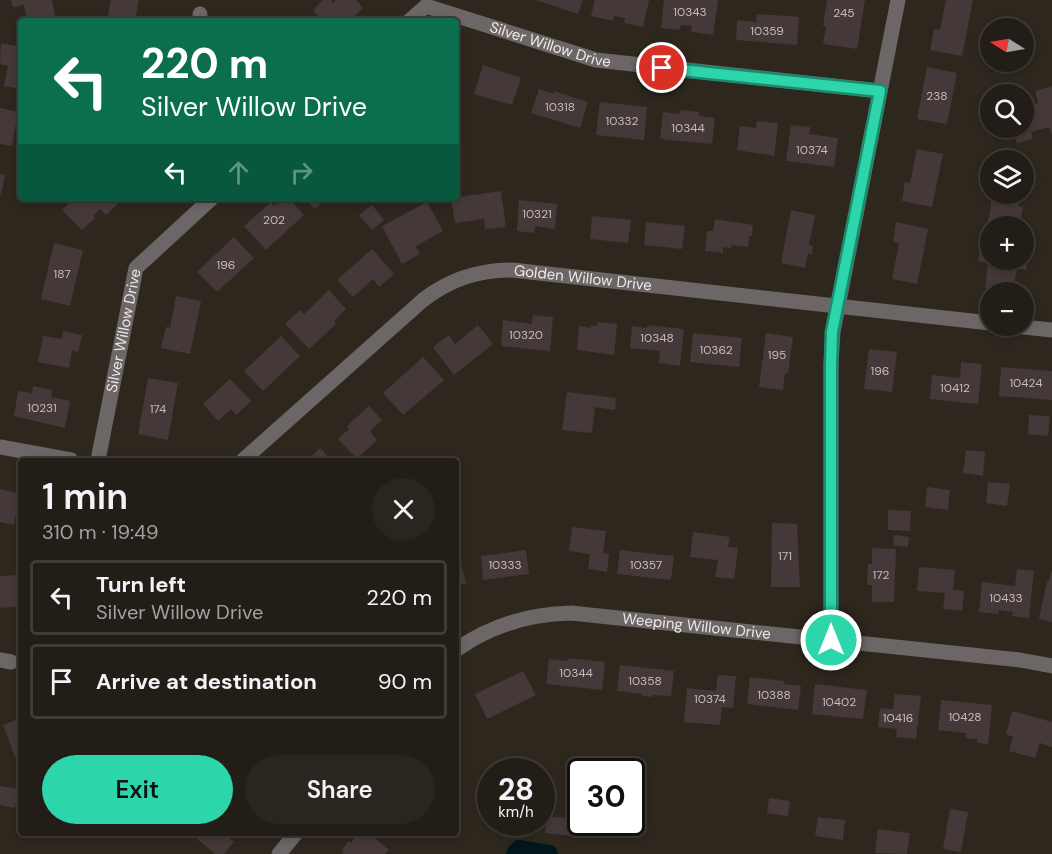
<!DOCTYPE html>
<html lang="en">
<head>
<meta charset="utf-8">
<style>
  :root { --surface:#221d16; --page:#2a261f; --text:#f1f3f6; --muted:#a2a2a1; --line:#3f3b35; --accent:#2dd5ab }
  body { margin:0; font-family:"DM Sans",sans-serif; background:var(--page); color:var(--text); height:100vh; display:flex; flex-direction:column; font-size:22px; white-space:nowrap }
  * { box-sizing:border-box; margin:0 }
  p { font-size:20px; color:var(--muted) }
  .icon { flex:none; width:33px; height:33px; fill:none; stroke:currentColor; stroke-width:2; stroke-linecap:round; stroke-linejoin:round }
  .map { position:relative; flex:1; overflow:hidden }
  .side { position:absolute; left:18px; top:458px; width:441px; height:378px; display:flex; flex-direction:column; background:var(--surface); border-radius:6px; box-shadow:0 3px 9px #0003,0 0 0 2px var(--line) }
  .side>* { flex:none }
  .banner { position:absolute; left:18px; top:18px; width:441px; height:183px; border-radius:6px; box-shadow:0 3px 9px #0003,0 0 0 2px var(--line); background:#0b6e4f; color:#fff; overflow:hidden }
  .needle { width:39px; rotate:281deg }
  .controls { position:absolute; left:980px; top:18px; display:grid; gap:12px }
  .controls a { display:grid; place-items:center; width:54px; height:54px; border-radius:50%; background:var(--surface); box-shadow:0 3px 9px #0003,0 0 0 2px var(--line); font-size:30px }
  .speed { position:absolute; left:477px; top:758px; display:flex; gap:12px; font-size:30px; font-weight:700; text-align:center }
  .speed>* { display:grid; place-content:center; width:78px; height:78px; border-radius:50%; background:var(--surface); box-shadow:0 3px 9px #0003,0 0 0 2px var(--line); line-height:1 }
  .speed small { font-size:15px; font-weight:400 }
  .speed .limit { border:3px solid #111; border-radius:9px; background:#fff; color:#111 }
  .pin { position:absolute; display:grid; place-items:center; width:51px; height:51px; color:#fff; margin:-26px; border:3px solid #fff; border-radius:50%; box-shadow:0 2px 6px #0007 }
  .me { position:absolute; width:66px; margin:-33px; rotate:0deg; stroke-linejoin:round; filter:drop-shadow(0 0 4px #0008) }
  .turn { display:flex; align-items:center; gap:21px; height:126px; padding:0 24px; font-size:27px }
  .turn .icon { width:78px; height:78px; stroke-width:2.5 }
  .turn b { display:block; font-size:42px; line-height:51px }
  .lanes { display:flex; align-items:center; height:57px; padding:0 24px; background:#0003; justify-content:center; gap:30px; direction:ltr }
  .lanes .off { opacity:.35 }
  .round { display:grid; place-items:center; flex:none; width:63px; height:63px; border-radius:32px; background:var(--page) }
  .overview { display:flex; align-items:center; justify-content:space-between; height:102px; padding:0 24px }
  h1 { font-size:36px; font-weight:600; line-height:45px }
  .action { display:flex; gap:12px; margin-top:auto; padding:12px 24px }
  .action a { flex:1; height:69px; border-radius:36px; background:var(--accent); color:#111; font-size:24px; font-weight:600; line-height:69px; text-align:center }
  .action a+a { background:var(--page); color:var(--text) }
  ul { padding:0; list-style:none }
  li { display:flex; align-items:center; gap:18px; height:75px; margin:0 12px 9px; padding:0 12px; border:3px solid var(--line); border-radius:6px }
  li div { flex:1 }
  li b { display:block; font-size:22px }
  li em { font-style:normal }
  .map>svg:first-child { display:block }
</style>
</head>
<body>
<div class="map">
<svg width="1052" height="854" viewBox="0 0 1052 854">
  <rect width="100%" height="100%" fill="#2d271e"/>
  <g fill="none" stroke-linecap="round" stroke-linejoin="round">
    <path stroke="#00171c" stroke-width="18" d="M515,854l4,-5 30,5"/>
  </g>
  <g fill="#453838">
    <path d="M11,0h41l4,20 -29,1 -3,-16 -11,2z"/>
    <path d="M111,0h28l-4,21h-28z"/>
    <path d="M323,0h8l2,3 3,-3h20l7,8 -14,13h-37l6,-5 -5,-6z"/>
    <path d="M536,0h47l-5,14z"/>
    <path d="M595,0h54l-6,27 -19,-4 1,-5 -11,-2 -1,5 -22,-5z"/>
    <path d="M664,0h54l-5,35 -22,-3 1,-6 -11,-1 -1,5 -19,-2z"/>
    <path d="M827,0h38l-8,49 -34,-5 3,-18h-3z"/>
    <path d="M946,0h27l-11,56 -32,-6 4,-21 6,1z"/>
    <path d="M757,14l42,3 -2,28 -61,-5 1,-20 19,2z"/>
    <path d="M1,43l16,3v2l4,1v40l-17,-3 4,-20 -8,-2z"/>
    <path d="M483,65l38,13 -9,27 -38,-11z"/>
    <path d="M927,67l30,6 -10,51 -30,-5z"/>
    <path d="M1052,86v49l-3,-8 -18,5 2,7 -16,4 -4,-15h10v-21l15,-4 -3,-12z"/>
    <path d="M539,89l15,5v-3l34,11 -8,26 -49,-15z"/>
    <path d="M600,102l47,5 -3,33 -48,-5z"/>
    <path d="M0,108l18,4 -6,34 -12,-2z"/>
    <path d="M681,110l18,2v4l16,2 -3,26 -52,-5 3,-27 17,2z"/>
    <path d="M757,121l21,2 -4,33 -37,-6 3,-24 16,2z"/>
    <path d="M791,125l19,2 -1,7 29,4 -4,29 -48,-6z"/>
    <path d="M917,149l26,5 -11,53 -30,-6 3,-19 5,1z"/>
    <path d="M0,174l5,1 -4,20h-1z"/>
    <path d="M501,191l5,36 -21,2 -1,-10 -29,4 -4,-25z"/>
    <path d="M993,194h28l-3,12 5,1 -4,19 -31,-4z"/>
    <path d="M74,198h50l-18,17 -6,-6 -7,7 2,2 -13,12 -20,-20z"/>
    <path d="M283,198h6l15,17 -38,35 -22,-24 27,-24 3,4z"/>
    <path d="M305,198h22l-12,11z"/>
    <path d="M519,200l38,4 -2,25 -20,-3 -1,7 -17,-2z"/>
    <path d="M427,202l16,29 -27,15 4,8 -18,10 -20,-38z"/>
    <path d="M372,205l12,15 -12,10 -13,-15z"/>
    <path d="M791,210l24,5 -6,30 4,1 -1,8h-4l-3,14 -24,-5z"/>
    <path d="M592,216l39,4 -3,23 -38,-4z"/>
    <path d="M715,219l38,6 -1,11h-3l-1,11 -16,-2 -1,3 -8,-1v6l-18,-2 2,-20h6z"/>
    <path d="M646,222l39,4 -3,23 -38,-4z"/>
    <path d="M896,222l32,7 -11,55 -25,-5 7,-36 -6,-1z"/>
    <path d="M234,237l20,21 -37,34 -20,-20z"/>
    <path d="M982,240l8,1v19h33v-12l7,1 -4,21 -9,-2 -5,24 -27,-4 3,-25 -10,-2z"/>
    <path d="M54,243l29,7 -13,56 -29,-7z"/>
    <path d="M372,249l22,25 -15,13 -6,-8 -20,18 -16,-17z"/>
    <path d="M329,290l17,19 -12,12 2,3 -27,25 -24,-25 15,-14 4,4z"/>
    <path d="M176,296l25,5 -11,53 -29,-6 5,-21 4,1z"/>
    <path d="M533,315l20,2 -3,34 -49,-5 2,-26 29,4z"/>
    <path d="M597,322l20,2 -3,31 -37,-5 2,-24 12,2v-3l6,1z"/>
    <path d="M478,325l15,19 -39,31 -21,-28 16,-12 6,9z"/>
    <path d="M647,325l37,4 -4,37 -21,-3 1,-12 -30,-3 2,-22 15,2z"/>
    <path d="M63,331l19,4 -4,17 -6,-2 -3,18 -31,-6 5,-26 19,3z"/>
    <path d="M693,333l49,5 -3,29 -49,-5z"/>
    <path d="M766,333l27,4 -5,37 -3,-1 -2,17 -24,-3z"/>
    <path d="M281,336l19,20 -37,35 -19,-20z"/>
    <path d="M869,349l28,3 -5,40 -28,-3z"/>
    <path d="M423,357l21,23 -41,35 -20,-22z"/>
    <path d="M961,362l21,2 -4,40 -48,-5 2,-24 28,3z"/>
    <path d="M1001,367l51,4v29l-53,-4z"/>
    <path d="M148,378l30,5 -10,57 -30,-6z"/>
    <path d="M230,379l21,22 -15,14 -5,-6 -13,12 -15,-17z"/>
    <path d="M33,386l19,4 -1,7 19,4 -5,27 -51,-12 4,-25 14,2z"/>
    <path d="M567,392l49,6 -1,12 -20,-3 -3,26 -30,-3z"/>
    <path d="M369,406l13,14 -12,11 7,9 -20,19 -19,-20 11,-10 -2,-3z"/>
    <path d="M1029,415l21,1 -2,20 -20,-2z"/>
    <path d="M320,448l11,12h-24z"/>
    <path d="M966,450l19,2 -2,24 -20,-3z"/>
    <path d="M988,482l22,2 -3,22 -21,-3z"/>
    <path d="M927,487l23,3 -2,20 -23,-3z"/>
    <path d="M0,489l20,5 -6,31 -14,-3z"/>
    <path d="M888,510l23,1 -1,20 -22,-1z"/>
    <path d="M772,523l25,1 3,63h-29z"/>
    <path d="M572,527l34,4 -3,22 6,1 -2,18 -19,-3 2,-15 -21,-3z"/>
    <path d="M693,532l37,5 -2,10 10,1 -4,31 -19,-2 3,-17 -28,-3z"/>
    <path d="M894,535l15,2 -1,10 -15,-2z"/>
    <path d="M872,548l24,1 -2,53h-22v-17h-5l1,-21h4z"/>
    <path d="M526,550l3,24 -46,6 -2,-24z"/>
    <path d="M620,550l54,6 -3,24 -54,-6z"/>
    <path d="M456,556h3l7,27 -10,3z"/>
    <path d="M919,567l36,3 -2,20 11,1 -2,20 -19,-2 2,-16 -28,-2z"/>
    <path d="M1017,569l17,2 -5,47 -17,-2 1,-4 -14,-2 -1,4 -19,-2 3,-30 33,4z"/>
    <path d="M1051,572h1v50l-13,-3 8,-38h2z"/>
    <path d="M20,575l1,31 -21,2v-32z"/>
    <path d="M568,658l37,4 -3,28 -56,-6 3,-25 19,2z"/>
    <path d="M620,665l54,6 -3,25 -18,-1v2l-11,-1v-2l-25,-3z"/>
    <path d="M523,671l13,24 -49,24 -12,-25z"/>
    <path d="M718,675l18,1 -3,32 -11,-1 -2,18 -36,-3 3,-34 29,3z"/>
    <path d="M750,677l34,4v3l17,2 -3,24 -51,-6z"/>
    <path d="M815,684l52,6 -4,29 -51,-5z"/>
    <path d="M895,694l26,2 -5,43 -20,-2 1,-8 -19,-2 2,-19 13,1z"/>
    <path d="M941,700l51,5 -4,39 -11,-1v-4l-11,-1v-5l-28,-3z"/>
    <path d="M1012,711l40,11v25l-12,-4 -5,15 -26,-7 4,-14 -7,-3z"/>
    <path d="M21,718v36l-6,3 -12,-32z"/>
    <path d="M0,786l19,3 -4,19 -15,-3z"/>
    <path d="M769,798l21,3 -2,15 -21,-3z"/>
    <path d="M950,809l18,3 -7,40 -18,-3z"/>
    <path d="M547,816l27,3 1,-3 5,1v5h14l-2,16 -47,-5z"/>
    <path d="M818,817l27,3 -2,20 -28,-4z"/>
    <path d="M878,829l32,4 -3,21 -32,-1z"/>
    <path d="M198,832h35l-4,6 5,4 -10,12h-9l-21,-18z"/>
    <path d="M359,832h9l21,18 -4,4h-43l2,-3 -2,-1 7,-9 2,2z"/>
  </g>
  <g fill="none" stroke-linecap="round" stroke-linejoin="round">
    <g stroke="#6c6666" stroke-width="15">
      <path d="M200,14v7"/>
      <path id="s1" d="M409,21l17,-15 170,54 284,31"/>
      <path d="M1013,326l39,4"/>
      <path d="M0,447l71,13"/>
      <path id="s2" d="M98,460l38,-192 76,-70"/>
      <path id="s3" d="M243,460l180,-160c27,-21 55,-30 89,-30l478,53"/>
      <path d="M831,640v-275l2,-33 65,-332"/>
      <path id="s4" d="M456,650c35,-25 72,-36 115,-37l449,47 32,6"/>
      <path d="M0,660l11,2"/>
      <path d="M279,854l18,-22"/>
    </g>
  </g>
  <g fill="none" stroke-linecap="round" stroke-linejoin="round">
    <g stroke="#1d8a6f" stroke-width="15">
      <path id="route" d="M662,68l218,23 -48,241 -1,33v275"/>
    </g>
    <use href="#route" stroke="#2dd5ab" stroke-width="10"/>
  </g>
  <g text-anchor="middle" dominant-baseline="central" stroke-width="6" stroke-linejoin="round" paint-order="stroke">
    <g font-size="12" fill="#c4beb9">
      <text x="690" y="12">10343</text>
      <text x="844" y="13">245</text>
      <text x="767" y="31">10359</text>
      <text x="937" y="96">238</text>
      <text x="560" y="107">10318</text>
      <text x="622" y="121">10332</text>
      <text x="688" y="128">10344</text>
      <text x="812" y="150">10374</text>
      <text x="537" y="214">10321</text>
      <text x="274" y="220">202</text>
      <text x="226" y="265">196</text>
      <text x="62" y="274">187</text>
      <text x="526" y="335">10320</text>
      <text x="657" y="338">10348</text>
      <text x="716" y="350">10362</text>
      <text x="777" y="355">195</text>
      <text x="880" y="371">196</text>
      <text x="1026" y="383">10424</text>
      <text x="955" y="388">10412</text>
      <text x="42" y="408">10231</text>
      <text x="158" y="409">174</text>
      <text x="785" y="556">171</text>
      <text x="505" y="565">10333</text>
      <text x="646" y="565">10357</text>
      <text x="881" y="575">172</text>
      <text x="1006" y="598">10433</text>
      <text x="576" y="673">10344</text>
      <text x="645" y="681">10358</text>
      <text x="774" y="695">10388</text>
      <text x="710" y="699">10374</text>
      <text x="839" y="702">10402</text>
      <text x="965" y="717">10428</text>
      <text x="898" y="718">10416</text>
    </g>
    <g font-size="15" fill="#eeeae4" stroke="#231d15">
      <text stroke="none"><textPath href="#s1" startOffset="153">Silver Willow Drive</textPath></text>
      <text stroke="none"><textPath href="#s3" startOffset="408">Golden Willow Drive</textPath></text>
      <text stroke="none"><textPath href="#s2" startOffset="132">Silver Willow Drive</textPath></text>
      <text stroke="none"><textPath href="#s4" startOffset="249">Weeping Willow Drive</textPath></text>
    </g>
  </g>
</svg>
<div class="controls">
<a><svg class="needle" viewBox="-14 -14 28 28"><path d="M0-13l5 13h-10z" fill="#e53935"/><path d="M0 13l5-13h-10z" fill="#a2a2a1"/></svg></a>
<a><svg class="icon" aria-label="search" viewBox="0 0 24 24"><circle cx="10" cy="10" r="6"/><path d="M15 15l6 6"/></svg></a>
<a><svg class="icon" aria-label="layers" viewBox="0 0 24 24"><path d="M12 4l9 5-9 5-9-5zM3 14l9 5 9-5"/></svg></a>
<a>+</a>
<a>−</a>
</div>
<div class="speed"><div>28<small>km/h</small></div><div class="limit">30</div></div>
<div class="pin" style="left:662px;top:68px;background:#d93025"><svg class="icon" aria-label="arrive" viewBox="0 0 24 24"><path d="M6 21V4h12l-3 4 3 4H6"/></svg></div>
<svg class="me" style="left:831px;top:640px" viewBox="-20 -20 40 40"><circle r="17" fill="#2dd5ab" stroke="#fff" stroke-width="3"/><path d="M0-11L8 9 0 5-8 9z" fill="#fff"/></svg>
<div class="banner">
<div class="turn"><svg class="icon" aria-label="left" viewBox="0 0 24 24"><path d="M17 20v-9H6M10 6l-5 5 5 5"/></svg><div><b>220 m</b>Silver Willow Drive</div></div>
<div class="lanes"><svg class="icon" aria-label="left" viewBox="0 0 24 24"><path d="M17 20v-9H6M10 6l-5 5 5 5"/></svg><svg class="icon off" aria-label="ahead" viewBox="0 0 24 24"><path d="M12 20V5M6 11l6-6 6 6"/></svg><svg class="icon off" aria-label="right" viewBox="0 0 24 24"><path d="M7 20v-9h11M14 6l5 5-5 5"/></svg></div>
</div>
<section class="side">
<div class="overview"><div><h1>1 min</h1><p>310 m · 19:49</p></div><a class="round"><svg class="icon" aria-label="close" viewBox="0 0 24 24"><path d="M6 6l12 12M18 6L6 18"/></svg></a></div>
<ul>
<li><svg class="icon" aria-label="left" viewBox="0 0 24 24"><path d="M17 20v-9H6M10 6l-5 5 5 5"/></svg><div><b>Turn left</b><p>Silver Willow Drive</p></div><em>220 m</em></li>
<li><svg class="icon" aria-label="arrive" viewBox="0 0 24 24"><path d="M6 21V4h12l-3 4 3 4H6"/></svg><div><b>Arrive at destination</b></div><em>90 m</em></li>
</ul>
<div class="action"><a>Exit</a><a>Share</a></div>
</section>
</div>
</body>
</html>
